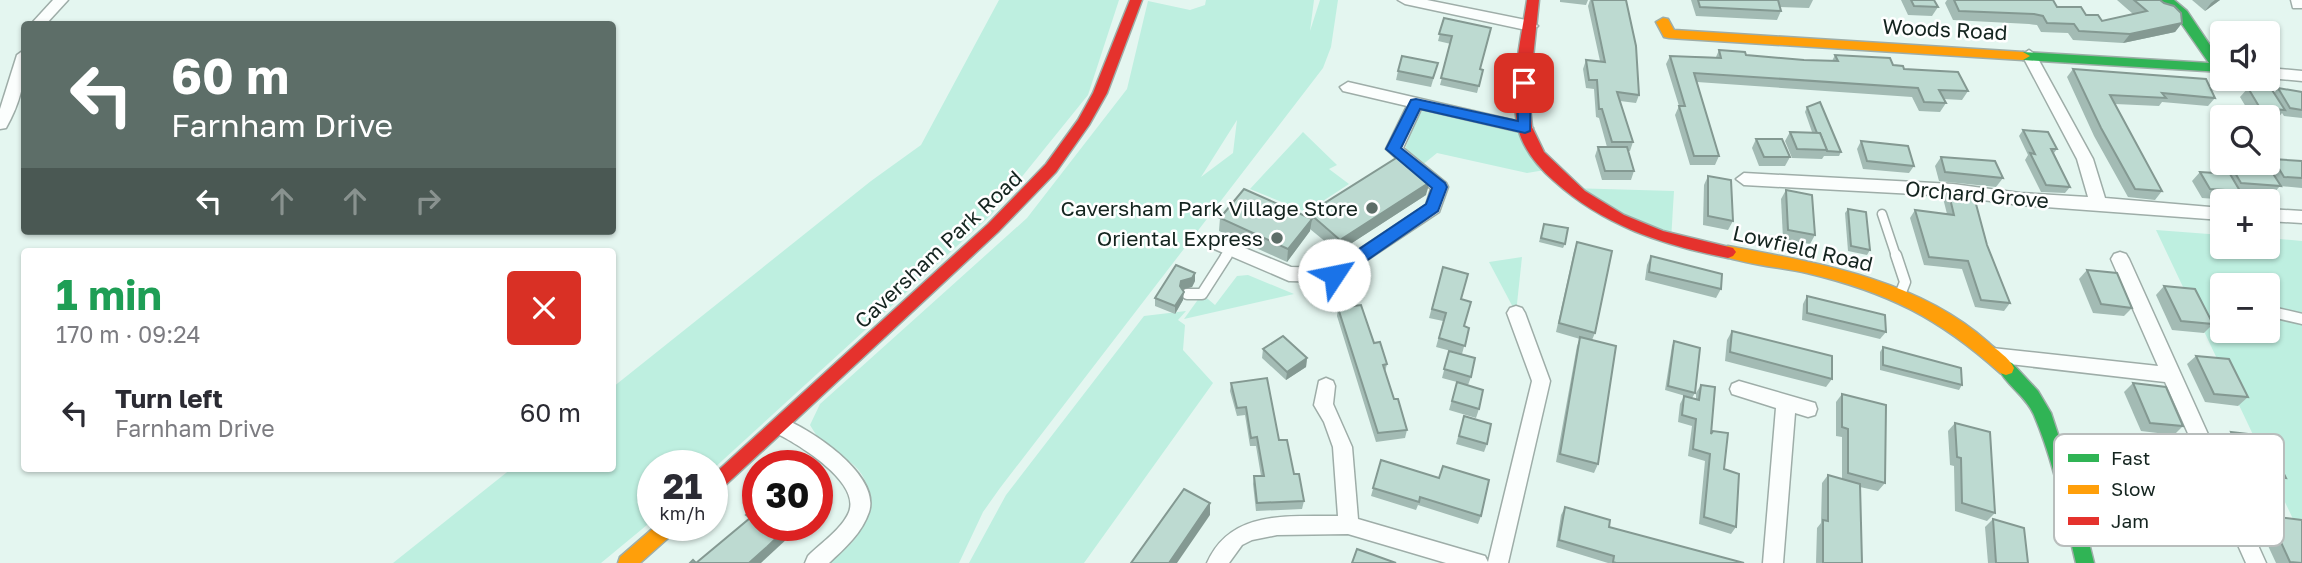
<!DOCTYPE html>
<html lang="en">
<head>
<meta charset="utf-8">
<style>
  :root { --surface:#fff; --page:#f7f7f7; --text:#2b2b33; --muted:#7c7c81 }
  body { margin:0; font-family:"Golos Text",sans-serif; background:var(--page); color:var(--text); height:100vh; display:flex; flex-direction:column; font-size:26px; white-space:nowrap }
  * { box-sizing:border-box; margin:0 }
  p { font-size:23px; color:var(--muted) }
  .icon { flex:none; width:38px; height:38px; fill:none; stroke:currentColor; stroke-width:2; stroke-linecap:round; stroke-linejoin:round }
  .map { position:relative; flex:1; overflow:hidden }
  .details { position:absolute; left:21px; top:248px; width:595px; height:224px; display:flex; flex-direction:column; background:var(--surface); border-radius:7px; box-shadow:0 2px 5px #0004 }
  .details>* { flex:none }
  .top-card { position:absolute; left:21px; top:21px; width:595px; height:214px; border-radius:7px; box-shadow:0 2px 5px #0004; background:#5d6e68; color:#fff; overflow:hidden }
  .controls { position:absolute; left:2210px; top:21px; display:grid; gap:14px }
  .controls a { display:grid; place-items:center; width:70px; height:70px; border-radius:7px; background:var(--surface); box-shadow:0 2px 5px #0004; font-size:35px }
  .speed { position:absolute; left:637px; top:450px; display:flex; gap:14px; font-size:35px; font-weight:700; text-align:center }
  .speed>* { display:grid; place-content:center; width:91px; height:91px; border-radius:50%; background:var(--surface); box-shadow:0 2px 5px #0004; line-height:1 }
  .speed small { font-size:18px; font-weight:400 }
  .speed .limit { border:10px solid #d22; background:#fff; color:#111 }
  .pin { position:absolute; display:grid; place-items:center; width:60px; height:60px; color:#fff; margin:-30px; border-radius:14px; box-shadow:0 4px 10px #0006 }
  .me { position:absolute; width:77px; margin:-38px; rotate:56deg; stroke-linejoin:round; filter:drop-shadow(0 0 5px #0008) }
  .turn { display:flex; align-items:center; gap:24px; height:147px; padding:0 35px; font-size:32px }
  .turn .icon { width:91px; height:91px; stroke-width:2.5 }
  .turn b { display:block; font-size:49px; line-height:60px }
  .lanes { display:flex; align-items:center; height:66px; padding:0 35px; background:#0003; justify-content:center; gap:35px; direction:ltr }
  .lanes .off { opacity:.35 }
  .round { display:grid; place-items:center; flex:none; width:74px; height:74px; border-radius:7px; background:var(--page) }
  .headline { display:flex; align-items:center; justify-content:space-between; height:119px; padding:0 35px }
  h1 { font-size:42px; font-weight:700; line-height:52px; color:#1e9e55 }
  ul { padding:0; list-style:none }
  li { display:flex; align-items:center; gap:21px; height:91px; padding:0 35px }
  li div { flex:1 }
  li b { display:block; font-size:26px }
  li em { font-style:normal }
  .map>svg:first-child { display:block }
</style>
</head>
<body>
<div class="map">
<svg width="2302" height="563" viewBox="0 0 2302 563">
  <rect width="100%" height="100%" fill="#e4f6f0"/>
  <g fill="#beefe0" fill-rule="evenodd">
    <path d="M999,0h120l-31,95 -97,120 -279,255v-4h-59v54l-52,43h-208l118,-94h101l1,-82 258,-206 50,-36z"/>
    <path d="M1206,0h108l-4,31 10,-31h18l-7,47 -8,21 -323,420 -17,24 -24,51h-130c8,-8 18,-14 25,-23 19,-23 22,-59 -4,-78 -5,-3 -11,-4 -15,-7 -12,-7 -18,-19 -25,-30l10,-21 207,-186 100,-129 21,-88 42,9 15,-5zM1237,120l-4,33 -32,24z"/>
    <path d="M1429,107l96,21 26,41 -24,4 -90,-20 -16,13 -17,-14 14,-38z"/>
    <path d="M1303,132l34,33 -8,4 20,15 -43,28 -56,-23z"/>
    <path d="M1569,188l105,3 -3,49z"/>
    <path d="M2156,230l66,5v12h46v-9l34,3v297zM2222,285h46v46h-46z"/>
    <path d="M1522,257l-6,56 -27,-51z"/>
    <path d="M1248,275l46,19 -110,25 18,-25 13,11 22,-29z"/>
    <path d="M1186,311l-8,9 7,5 -2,25 30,33 -129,180h-115l37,-68 138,-179z"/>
  </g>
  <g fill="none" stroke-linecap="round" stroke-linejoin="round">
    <g stroke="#9eada8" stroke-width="11">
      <g id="lane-far1">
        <path d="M1882,214l14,42"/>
        <path d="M1225,256l5,-7"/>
      </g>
    </g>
    <g stroke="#9eada8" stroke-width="13">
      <g id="lane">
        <path d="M1896,255l9,27 -5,13"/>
        <path d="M1187,294h15l25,-39"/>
        <path d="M2268,311l34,8"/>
      </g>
    </g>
    <g stroke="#9eada8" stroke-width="3">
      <g id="street">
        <path d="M53,0h15l-22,24h-15z"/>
        <path d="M1398,0h29l104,21 7,5 -7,5 -126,-27z"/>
        <path d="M2291,0h11v8h-9z"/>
        <path d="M24,50c3,28 -4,53 -18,78l-6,1v-20l17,-54z"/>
        <path d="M2029,50l7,5 57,104 12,39 117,10v12l-202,-15 -67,-9 -209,-11 -8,-6 8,-6 209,11 67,9 68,4 -11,-38 -55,-104z"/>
        <path d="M2268,68l34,3v10l-34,-3z"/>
        <path d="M1348,82l177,41 8,5 -8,5 -104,-24 -18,39 43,35 2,4 -9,25 -105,70 -45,-1 -77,-33 -3,-5 3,-5 6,-1 73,30 40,1 95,-63 5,-16 -45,-40 21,-43 -64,-15 -3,-4z"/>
        <path d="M2268,209l34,2v12l-34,-2z"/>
        <path d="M2120,252l6,2 3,5 137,304h-20l-81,-181 -173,-20 -6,-2 -3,-5 3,-5 6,-2 166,18 -47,-107 3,-5z"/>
        <path d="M1516,306l6,2 3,5 25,68 -42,182h-62l-98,-29 -71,1 -25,5 -10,5 -13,18h-22c24,-54 80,-46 131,-47l-5,-69 -9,-25 -10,-17 5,-24 7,-3 7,3 2,5 -2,18 19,43 6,72 120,35 7,2 3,6 44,-181 -25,-68 3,-5z"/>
        <path d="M1739,381l76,22 2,6 -2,6 -7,2 -13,-4 -12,150h-20l13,-155 -44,-14 -2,-5 2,-5z"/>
        <path d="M781,418c29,10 100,57 88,94 -7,21 -24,36 -40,51h-24l3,-7c13,-13 34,-27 41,-44 12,-31 -53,-69 -75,-80l-3,-6 3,-6z"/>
      </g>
    </g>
    <g stroke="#9eada8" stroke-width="3">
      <g id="fast">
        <path d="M2160,0h14l13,11 35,52v9l-199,-12 -7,-4 7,-4 186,11 -32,-46z"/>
        <path d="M2006,361l6,2 26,28 13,22 23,70 20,80h-18c-12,-49 -22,-101 -42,-148 -8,-19 -27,-29 -36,-47l2,-5z"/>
      </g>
    </g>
    <g stroke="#9eada8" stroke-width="3">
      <g id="slow">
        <path d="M1663,18l5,1 6,11 349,22 7,4 -7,4 -354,-22 -5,-1 -8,-15z"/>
        <path d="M1728,246c90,17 189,33 260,96 8,8 21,15 26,26l-2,5 -6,2 -6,-2c-61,-55 -113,-81 -193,-100 -28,-6 -57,-8 -84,-17l-3,-4 3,-4z"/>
        <path d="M657,525h22l-3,6 -36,32h-22l2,-6z"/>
      </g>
    </g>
    <g stroke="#9eada8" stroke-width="3">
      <g id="jam">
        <path d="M1130,0h12l-35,93 -18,32 -33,47 -58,60 -280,260 -6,3v-19l276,-252 58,-60 32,-44 15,-27z"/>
        <path d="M1527,0h12l-10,96 3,31 12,25 41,39 39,24 39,16 70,17 3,4 -3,4 -5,2c-65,-13 -124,-32 -174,-77 -16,-14 -31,-32 -36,-53 -9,-42 3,-87 9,-128z"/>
      </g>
    </g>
    <use href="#lane-far1" stroke="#fbfefd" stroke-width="8"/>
    <use href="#lane" stroke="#fbfefd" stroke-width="10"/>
    <use href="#street" fill="#fbfefd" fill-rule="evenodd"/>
    <use href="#fast" fill="#30b455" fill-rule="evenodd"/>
    <use href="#slow" fill="#ff9f0a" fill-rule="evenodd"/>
    <use href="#jam" fill="#e5322d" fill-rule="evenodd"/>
  </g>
  <g fill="#a3bbb4">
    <path d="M1560,0h28l-2,5 -26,-3z"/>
    <path d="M1590,0h36l13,95 -3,8 -16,-2 13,41 -3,9h-2l6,20 -3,9h-29l-7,-24 3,-9h9l-8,-29 -3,-1 -2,-28 -8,-1 -3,-19 3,-9 14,1 -12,-55z"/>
    <path d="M1691,0h122l-4,8 -29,-1 1,4 -4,9 -81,-4z"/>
    <path d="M1901,0h33l4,7 -6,9 -24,-1z"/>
    <path d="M1947,0h106l4,7 45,14 31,-7 -16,-14h43l22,23 -7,9 -52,11 -50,-3 -5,-7 -27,-1 -4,-7 -8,-1 -76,-4 -8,-17z"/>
    <path d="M2192,0h28l-15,11z"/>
    <path d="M1444,18l36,51 3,1 -6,23 -37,-8 11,-41 -13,-3z"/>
    <path d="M1719,50l27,5 58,5 28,1 3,-6 58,10 75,26 -6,9 -18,-1 2,4 -6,9 -21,-1 -7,-14 -215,-15 22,74 -4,9h-25l-15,-50 4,-9 -13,-42 4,-8 46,1z"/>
    <path d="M1438,63l-7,24 -35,-7 2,-9z"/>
    <path d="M2073,69l142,29 -7,8 -46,-4 -3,4 -44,-2 47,87 -7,9 -27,-3 -34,-61 -27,-59z"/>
    <path d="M2248,88l26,5 4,-5 24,4v26l-18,-2 -2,-3 -5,6 -25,-2 -12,-20z"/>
    <path d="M1807,107l34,45 -2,4h-15l-2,3 -30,-1 -7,-17 5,-9h22l-7,-20z"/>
    <path d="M2023,130l34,19 -3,4 16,34 -5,6 -24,-1 -16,-32 3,-5 -9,-19z"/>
    <path d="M1756,139l34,18 -5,9h-26l-7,-18z"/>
    <path d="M1861,141l53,25 -5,7 -46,-4 -6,-20z"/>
    <path d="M1941,157l62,21 -7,9 -57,-6 -4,-15z"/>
    <path d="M2273,159l29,2v27l-22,-2 -8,9 -33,-3 -8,8 -29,-2 -10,-17 8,-9 25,1 6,-7 34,3z"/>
    <path d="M1708,176l25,45 -5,9 -25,-5 1,-40z"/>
    <path d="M1786,190l29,45 -5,9 -27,-5 -2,-40z"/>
    <path d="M1948,190l39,55 23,58 -6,8 -29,-4 -13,-38 -38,-4 -14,-47 5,-8 32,4 -4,-16z"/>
    <path d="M1426,195l-88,57 -28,-23v2l-23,31 -68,-31 1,-13 88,-1 1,-4z"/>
    <path d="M1848,209l22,41 -3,5 -19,-4 -3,-38z"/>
    <path d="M1544,224l21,20 -2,4 -24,-6z"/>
    <path d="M1577,242l18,91 -3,7 6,124 -4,9 -38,-11 21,-116 3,-7 -24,-7 18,-81z"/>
    <path d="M1651,256l70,33 -5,9 -71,-18 2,-15z"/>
    <path d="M1443,267l18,32 3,27 5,2 -7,26 -26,-7 7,-26 -14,-3z"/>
    <path d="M2087,270l45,38 -8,8 -31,-3 -14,-34z"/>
    <path d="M1195,281l-3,6 -10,2 1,11 -8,14 -20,-8v-8z"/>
    <path d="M2164,286l49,38 -9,9 -32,-3 -16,-35z"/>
    <path d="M1807,296l79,36 -6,7 -78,-19 1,-16z"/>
    <path d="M1338,308l36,35 13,21 -2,8 9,27 13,31 -2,8 -29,4 -39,-126z"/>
    <path d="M1732,331l100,48 -6,8 -101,-26 2,-21z"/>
    <path d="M1674,341l21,52 -3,5 -27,-8 7,-44z"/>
    <path d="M1883,347l79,38 -3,5 -79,-20v-18z"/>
    <path d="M1263,349l44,9 -1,9 -20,13 -24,-22z"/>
    <path d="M1449,351l22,26 -3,8 -26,-7z"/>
    <path d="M2196,356l52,41 -10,9 -33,-4 -18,-38z"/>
    <path d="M1457,382l22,27 -3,9 -27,-8z"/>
    <path d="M1231,383l48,57 25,61 -2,8 -46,2 -3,-27 1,-8h7l-5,-30h-6l-5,-31 -8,1 -7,-25z"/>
    <path d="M2133,383l50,43 -9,9 -33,-4 -17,-39z"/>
    <path d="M1701,385l10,49 13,35 12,58 -5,7 -32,-10 6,-63 -17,-5 4,-30 -14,-4 2,-18 4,-8 12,3v-6z"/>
    <path d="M1842,394l43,89 -7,8 -18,-4 2,76h-46l1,-35 4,-5 1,-40 6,-8 14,4v-42l-6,-1v-34z"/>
    <path d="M1464,416l23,28 -3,8 -28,-8z"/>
    <path d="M1955,423l40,90 -8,8 -32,-10 -1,-45 -4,-1 -2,-34z"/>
    <path d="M2231,432l55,46 -11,8 -34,-4 -19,-42z"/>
    <path d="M1381,460l58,18 4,-12 38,50 -3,8 -60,-19 -2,5 -45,-14z"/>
    <path d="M2166,463l54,48 -10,8 -35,-5 -18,-43z"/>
    <path d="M1565,507l44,20 135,36h-136l-52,-16 5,-32z"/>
    <path d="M2269,516l33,47h-26l-18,-39z"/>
    <path d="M1993,519l35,44h-40l-3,-36z"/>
  </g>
  <g fill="#849992">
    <path d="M2215,0h5l-15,11 6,-8z"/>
    <path d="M2182,23l-7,9 -52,11 7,-9z"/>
    <path d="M1431,178l-5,17 -88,57 2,-12z"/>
    <path d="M1312,219l-2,12 -23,31 1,-13z"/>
    <path d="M1195,273v8l-3,6 -11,3 -1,-4 1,-5z"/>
    <path d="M1184,292l-1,8 -8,14v-8z"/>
    <path d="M1307,358l-1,9 -20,13 1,-8z"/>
    <path d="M1210,503v12l-33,48h-8z"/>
    <path d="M790,525h12l-41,38h-12z"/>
  </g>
  <g fill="#bddad1" stroke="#849992" stroke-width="2">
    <path d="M1592,0h34l10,46 3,49 -22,-3 16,50h-21l-10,-33h-3l-2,-29h-8l-3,-20 19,2z"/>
    <path d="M1698,0h80l3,11 -81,-4z"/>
    <path d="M1911,0h23l4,7 -24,-1z"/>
    <path d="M1954,0h99l4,7h24l5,8h12l4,6 45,-10 -13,-11h26l4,3 10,3 7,7 1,10 -52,11 -51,-3 -5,-7 -27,-1 -4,-7 -9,-2 -75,-3z"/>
    <path d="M1444,18l47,10 -11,41 3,1 -4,16 -38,-8 11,-42 -13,-2z"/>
    <path d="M1719,50l26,2 1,3 58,5 34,1 -3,-6 55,3 3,7 10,1 1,3 54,3 10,19 -29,-1 7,13 -22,-1 -6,-14 -224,-15 25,83h-25l-15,-50h6l-15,-50 51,2z"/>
    <path d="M1402,56l36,7 -5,15 -35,-7z"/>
    <path d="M2073,69l133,10 9,19 -53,-5 4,5 -56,-3 52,96 -27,-2 -34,-61z"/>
    <path d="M2248,88l24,2 13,20 -25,-2z"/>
    <path d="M2278,88l24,4v18l-12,-2z"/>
    <path d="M1820,102l21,50 -14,-1 -7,-18h-3l-10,-26z"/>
    <path d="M2023,130l25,2 9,17h-6l19,38 -24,-2 -16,-32 5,1z"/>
    <path d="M1790,132l30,1 7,17 -30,-1z"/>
    <path d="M1756,139h26l8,18h-26z"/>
    <path d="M1861,141l47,5 6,20 -47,-5z"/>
    <path d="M1598,147h29l7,24h-29z"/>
    <path d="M1401,155l30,23 -1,4 -90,58 -31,-27z"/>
    <path d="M1941,157l54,4 8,17 -58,-6z"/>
    <path d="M2273,159l29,2v17l-18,-1z"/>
    <path d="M2231,166l39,3 11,17 -40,-3z"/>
    <path d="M2200,172l30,2 10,17 -30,-2z"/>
    <path d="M1708,176l23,4 2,41 -25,-5z"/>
    <path d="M1244,189l68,30 -24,30 -68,-31z"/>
    <path d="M1786,190l26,5 3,40 -27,-5z"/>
    <path d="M1948,190l25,3 14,52 23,58 -29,-3 -13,-39 -39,-4 -14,-47 39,5z"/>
    <path d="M1848,209l18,3 4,38 -19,-4z"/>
    <path d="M1544,224l24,4 -3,16 -24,-6z"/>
    <path d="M1577,242l35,9 -17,82 -36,-10z"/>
    <path d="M1651,256l71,18 -1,15 -72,-17z"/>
    <path d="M1176,265l19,8 -3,5 -11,3 -1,5 4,6 -9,14 -20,-8z"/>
    <path d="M1443,267l25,7 -7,25 10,3 -7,24 5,2 -4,18 -26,-8 7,-25 -14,-4z"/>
    <path d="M2087,270l30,3 15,35 -31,-4z"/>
    <path d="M2164,286l31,3 18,35 -32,-3z"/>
    <path d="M1807,296l78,19 1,17 -79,-19z"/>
    <path d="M1361,305l13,38 6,-1 7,22 -4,1 11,34h4l9,31 -29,3 -40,-125z"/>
    <path d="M1732,331l100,25v23l-102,-27z"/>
    <path d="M1283,336l24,22 -20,14 -24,-23z"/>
    <path d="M1580,337l36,9 -18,118 -38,-10z"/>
    <path d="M1674,341l26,7 -5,45 -27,-7z"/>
    <path d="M1883,347l78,21 1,17 -79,-20z"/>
    <path d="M1449,351l26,7 -4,19 -27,-8z"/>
    <path d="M2196,356l33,3 19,38 -34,-3z"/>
    <path d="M1267,378l12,62h8l7,34h5l5,27 -47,2 -3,-27h10l-7,-39 -6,1 -5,-31 -9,1 -6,-25z"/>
    <path d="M1457,382l26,8 -4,19 -27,-8z"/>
    <path d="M2133,383l33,4 17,39 -33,-3z"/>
    <path d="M1701,385l14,2 -4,47 2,-3 15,2 -4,36 15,5 -3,53 -32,-10 6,-63 -17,-5 3,-30 -14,-4 2,-19 15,4z"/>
    <path d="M1842,394l44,11 -1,78 -37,-10v-44l-6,-2z"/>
    <path d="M1464,416l27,8 -4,20 -28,-8z"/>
    <path d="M1955,423l35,9 5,81 -33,-10 -1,-45 -4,-1z"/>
    <path d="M2231,432l34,4 21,42 -35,-4z"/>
    <path d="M1381,460l58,18 4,-12 46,14 -8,36 -61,-19 -1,5 -46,-14z"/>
    <path d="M1828,475l32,9 2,79h-39v-43l5,1z"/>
    <path d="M1184,489l26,14 -41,60h-38z"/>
    <path d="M758,504v21h32l-23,22 -18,16h-59l3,-3 3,3 54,-45 -4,-3z"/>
    <path d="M1565,507l45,13 -1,7 135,36h-128l-3,-1 1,-6 -55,-16z"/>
    <path d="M2269,516l33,4v43l-12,-1z"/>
    <path d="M1993,519l31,9 4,35h-32z"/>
    <path d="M1357,549l39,14h-44z"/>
  </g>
  <path fill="#1a73e8" stroke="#114b97" stroke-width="2" d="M1524,78l7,5 -1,48 -5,2 -105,-24 -19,39 44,35 2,4 -9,24 -98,68h-12l-2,-4 2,-5 98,-66 6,-16 -46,-39 25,-49 5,-1 102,22 -1,-38z"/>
  <g fill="#5d6e68" stroke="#fff" stroke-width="2.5">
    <circle cx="1372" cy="208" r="7"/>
    <circle cx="1277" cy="238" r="7"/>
  </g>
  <g text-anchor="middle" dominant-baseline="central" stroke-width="5" stroke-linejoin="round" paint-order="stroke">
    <g font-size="21" fill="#14241f" stroke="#fff">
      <text transform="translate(1945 29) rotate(3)">Woods Road</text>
      <text transform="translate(1977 194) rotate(5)">Orchard Grove</text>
      <text transform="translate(1803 248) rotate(13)">Lowfield Road</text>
      <text transform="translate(938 249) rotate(-43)">Caversham Park Road</text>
    </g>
    <g font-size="21" fill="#14241f" stroke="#fff" text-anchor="end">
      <text x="1358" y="208">Caversham Park Village Store</text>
      <text x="1263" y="238">Oriental Express</text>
    </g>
  </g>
  <rect x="2054" y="434" width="230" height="112" rx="10" fill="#fff" stroke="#b8bdbc" stroke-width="2"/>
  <rect x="2068" y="454" width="31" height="8" fill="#30b455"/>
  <rect x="2068" y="485" width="31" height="9" fill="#ff9f0a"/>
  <rect x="2068" y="517" width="31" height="8" fill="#e5322d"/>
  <g font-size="19" fill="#14241f">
    <text x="2111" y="465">Fast</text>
    <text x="2111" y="496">Slow</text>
    <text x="2111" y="528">Jam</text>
  </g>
</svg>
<div class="controls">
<a><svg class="icon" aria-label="sound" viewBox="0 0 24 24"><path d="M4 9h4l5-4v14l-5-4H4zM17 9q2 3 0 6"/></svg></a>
<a><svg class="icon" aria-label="search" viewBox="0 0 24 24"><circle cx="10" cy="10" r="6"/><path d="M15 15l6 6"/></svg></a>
<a>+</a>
<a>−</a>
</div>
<div class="speed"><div>21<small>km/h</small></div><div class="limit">30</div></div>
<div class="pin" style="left:1524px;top:83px;background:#d93025"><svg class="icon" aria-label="arrive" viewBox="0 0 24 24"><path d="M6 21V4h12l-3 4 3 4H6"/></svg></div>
<svg class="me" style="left:1334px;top:275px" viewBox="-20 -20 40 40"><circle r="19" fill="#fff"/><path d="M0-13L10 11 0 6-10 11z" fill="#1a73e8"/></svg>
<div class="top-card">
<div class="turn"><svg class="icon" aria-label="left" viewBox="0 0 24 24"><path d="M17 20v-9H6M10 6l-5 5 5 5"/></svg><div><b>60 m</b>Farnham Drive</div></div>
<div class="lanes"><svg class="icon" aria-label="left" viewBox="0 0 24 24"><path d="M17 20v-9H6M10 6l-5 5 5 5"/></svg><svg class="icon off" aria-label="ahead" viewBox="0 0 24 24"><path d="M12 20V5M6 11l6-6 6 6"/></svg><svg class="icon off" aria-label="ahead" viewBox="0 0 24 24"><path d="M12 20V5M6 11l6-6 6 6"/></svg><svg class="icon off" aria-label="right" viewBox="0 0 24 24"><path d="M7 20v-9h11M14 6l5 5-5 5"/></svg></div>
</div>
<section class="details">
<div class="headline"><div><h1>1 min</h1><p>170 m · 09:24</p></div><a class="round" style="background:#d93025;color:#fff"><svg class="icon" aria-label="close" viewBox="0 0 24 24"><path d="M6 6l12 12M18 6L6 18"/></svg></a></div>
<ul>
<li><svg class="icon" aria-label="left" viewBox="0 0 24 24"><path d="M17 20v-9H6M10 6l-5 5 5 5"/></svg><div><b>Turn left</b><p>Farnham Drive</p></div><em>60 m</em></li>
</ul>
</section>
</div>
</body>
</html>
